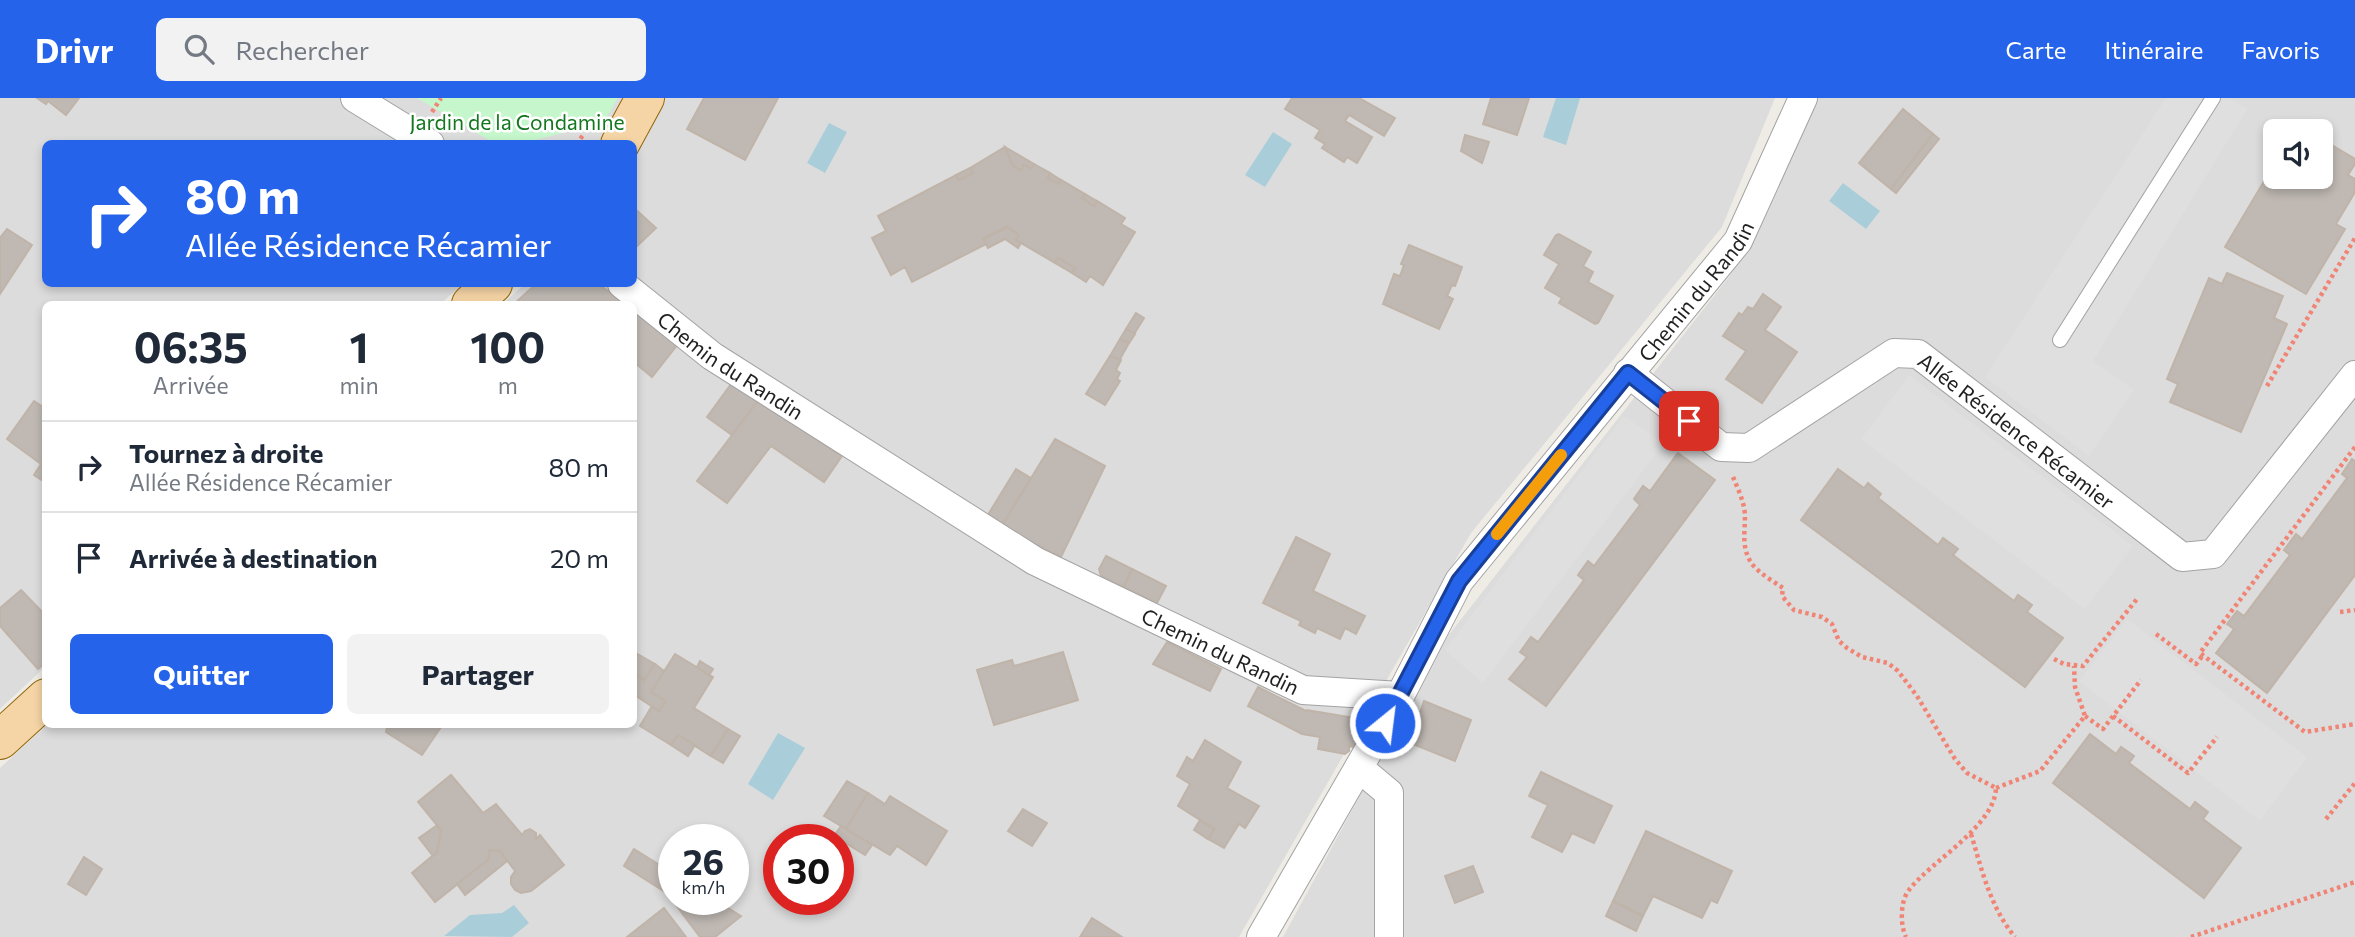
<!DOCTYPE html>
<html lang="fr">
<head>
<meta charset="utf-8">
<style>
  :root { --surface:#fff; --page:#f2f2f3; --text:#1f2937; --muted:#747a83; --line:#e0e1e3; --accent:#2563eb }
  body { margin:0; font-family:Commissioner,sans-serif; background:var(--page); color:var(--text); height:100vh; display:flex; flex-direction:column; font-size:26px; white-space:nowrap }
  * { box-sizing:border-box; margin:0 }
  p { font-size:23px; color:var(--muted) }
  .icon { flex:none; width:38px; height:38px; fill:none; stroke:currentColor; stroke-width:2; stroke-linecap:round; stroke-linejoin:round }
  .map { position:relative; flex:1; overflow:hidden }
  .details { position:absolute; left:42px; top:203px; width:595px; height:427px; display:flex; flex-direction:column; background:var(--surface); border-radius:10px; box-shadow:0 4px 10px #0003 }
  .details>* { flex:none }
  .top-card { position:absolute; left:42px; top:42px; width:595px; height:147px; border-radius:10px; box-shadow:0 4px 10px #0003; background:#2563eb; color:#fff; overflow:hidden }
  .fabs { position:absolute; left:2263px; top:21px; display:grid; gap:14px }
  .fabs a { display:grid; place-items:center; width:70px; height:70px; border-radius:10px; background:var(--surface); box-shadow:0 4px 10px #0003; font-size:35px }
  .speed { position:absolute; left:658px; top:726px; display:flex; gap:14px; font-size:35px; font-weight:700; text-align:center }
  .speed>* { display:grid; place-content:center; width:91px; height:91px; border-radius:50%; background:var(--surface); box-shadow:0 4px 10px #0003; line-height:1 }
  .speed small { font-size:18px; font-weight:400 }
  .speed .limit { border:10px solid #d22; background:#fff; color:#111 }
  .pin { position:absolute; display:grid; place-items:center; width:60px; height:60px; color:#fff; margin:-30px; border-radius:14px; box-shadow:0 4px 10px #0006 }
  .me { position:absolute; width:77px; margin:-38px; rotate:29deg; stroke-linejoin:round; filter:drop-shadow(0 0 5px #0008) }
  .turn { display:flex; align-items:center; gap:24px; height:147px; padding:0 28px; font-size:32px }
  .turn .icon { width:91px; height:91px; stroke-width:2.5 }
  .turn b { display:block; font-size:49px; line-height:60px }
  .eta { display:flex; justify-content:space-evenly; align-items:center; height:119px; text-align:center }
  .eta b { font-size:42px; font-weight:700; line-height:49px }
  .action { display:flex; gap:14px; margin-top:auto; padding:14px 28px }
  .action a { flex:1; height:80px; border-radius:10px; background:var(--accent); color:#fff; font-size:28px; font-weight:700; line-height:80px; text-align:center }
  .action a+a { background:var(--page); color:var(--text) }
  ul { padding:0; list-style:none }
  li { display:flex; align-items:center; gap:21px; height:91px; padding:0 28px; border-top:2px solid var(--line) }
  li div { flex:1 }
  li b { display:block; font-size:26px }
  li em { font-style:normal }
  header { display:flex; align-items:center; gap:42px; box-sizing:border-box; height:98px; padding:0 35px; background:var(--accent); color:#fff }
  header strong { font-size:33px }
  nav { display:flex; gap:38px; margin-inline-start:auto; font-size:24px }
  .search { width:490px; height:63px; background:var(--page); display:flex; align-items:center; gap:18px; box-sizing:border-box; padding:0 24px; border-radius:10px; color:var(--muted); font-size:26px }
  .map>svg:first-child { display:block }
</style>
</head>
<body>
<header>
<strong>Drivr</strong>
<div class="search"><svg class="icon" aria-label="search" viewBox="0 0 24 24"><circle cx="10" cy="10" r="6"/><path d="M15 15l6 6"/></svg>Rechercher</div>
<nav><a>Carte</a><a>Itinéraire</a><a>Favoris</a></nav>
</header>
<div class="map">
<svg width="2355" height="839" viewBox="0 0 2355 839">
  <rect width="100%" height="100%" fill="#efece6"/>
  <g fill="#dddcdc" fill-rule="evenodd">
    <path d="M0,0h628l-30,45 -552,1v140h417l-23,20h-394l-1,363 -45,42z"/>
    <path d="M664,0h1111l-53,129 -251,306 -232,404h-1239v-169l47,-43 587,-1v-420h-132l23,-20h109v-134zM674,742h59v60h-59zM779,742h59v60h-59z"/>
    <path d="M1816,0h539v839h-1072l161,-296 287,-367zM2275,33h45v46h-45z"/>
  </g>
  <path fill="#c6f6cb" d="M417,0h201l-14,24 -80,21h-30z"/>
  <g fill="#dfdfdf">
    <path d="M2166,0h63l18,11 -154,252 41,29 -45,66 -104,-79z"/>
    <path d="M1909,277l224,171 -48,63 -224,-170z"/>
    <path d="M1624,318l40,27 -181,240 -38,-33z"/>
    <path d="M2127,521l180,138 -47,64 -181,-140z"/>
  </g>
  <g fill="#a9ceda">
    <path d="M1556,0h24l-14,47 -23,-8z"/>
    <path d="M829,25l18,9 -22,41 -18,-10z"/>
    <path d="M1273,34l19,12 -27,43 -20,-12z"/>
    <path d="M1843,85l37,28 -14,18 -37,-28z"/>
    <path d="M778,635l27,15 -32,52 -25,-16z"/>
    <path d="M514,807l15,18 -17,14 -68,-1 26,-21 32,-2z"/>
  </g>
  <g fill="#bfb8b3" stroke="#c0b4a9" stroke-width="2">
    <path d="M37,0h42l-13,17 -18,-14 -2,3z"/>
    <path d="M704,0h74l-33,62 -58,-31z"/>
    <path d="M1292,0h67l36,20 -11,18 -35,-21 -4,6 27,16 -15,26 -10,-6 -3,5 -22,-14 3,-4 -10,-6 5,-8 -35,-21z"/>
    <path d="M1491,0h38l-12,37 -34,-11z"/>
    <path d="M1903,11l30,25 -42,55 -32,-26z"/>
    <path d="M1933,36l6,5 -43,54 -5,-4z"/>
    <path d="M1465,37l24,7 -7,21 -21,-12z"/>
    <path d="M2320,40l35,21v5l-7,11 7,4v13l-19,32 9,5 -39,65 -81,-47 50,-84v14h45z"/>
    <path d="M1005,49l8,19 8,4 3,-6 7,5 3,-5 16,9 -2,5 11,6 2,-4 24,14 -3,4 12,8 3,-5 28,17 -4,6 14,8 -32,53 -13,-9 -4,6 -14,-9 3,-5 -17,-10 -3,5 -39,-23 3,-5 -12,-8 -24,12 3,5 -74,38 -7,-15 -14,8 -19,-37 14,-7 -8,-15 78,-41 3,5 14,-7 -3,-5z"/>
    <path d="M1005,49l29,17 -3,5 -7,-5 -3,6 -8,-4z"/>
    <path d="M970,70l3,5 -14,7 -3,-5z"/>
    <path d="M1050,75l11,7 -2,4 -11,-6z"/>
    <path d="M1085,96l12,7 -3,5 -12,-8z"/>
    <path d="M634,110l22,20 -22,21z"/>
    <path d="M1007,129l12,8 -3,5 5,3 -3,5 -13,-9 -17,9 -5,-9z"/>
    <path d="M7,131l25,16 -32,49v-56z"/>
    <path d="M1559,136l32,18 -8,14 10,6 -5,10 25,14 -15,27 -3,1 -36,-21 3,-5 -17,-10 14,-24 -15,-9 12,-20z"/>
    <path d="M1409,147l53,22 -7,19 -3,-1 -5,11 6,3 -14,30 -56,-25 11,-30 6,2 4,-11 -3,-1z"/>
    <path d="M1058,160l17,10 -3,5 -17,-10z"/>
    <path d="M2227,175l56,23 -9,22 13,6 -46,108 -71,-30 8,-18 -11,-5 42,-101 13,6z"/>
    <path d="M536,186h62l28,20h-112z"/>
    <path d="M1763,196l18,13 -16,23 32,22 -35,51 -36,-24 20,-28 -23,-15 16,-23 3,2 6,-8 5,2z"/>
    <path d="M634,213l44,33 -26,33 -18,-15z"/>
    <path d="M1136,215l8,5 -10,16 -8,-5z"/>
    <path d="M1126,231l9,5 -6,9 -9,-4z"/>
    <path d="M1120,241l9,4 -10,18 -9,-5z"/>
    <path d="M1110,258l11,4 -5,10 4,3 -3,6 3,2 -15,24 -19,-11z"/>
    <path d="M732,285l26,18 -26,34 -25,-18z"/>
    <path d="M34,303l12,8v74l-12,-8 7,-11 -34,-25z"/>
    <path d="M758,303l84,55 -18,26 -53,-36 -44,57 -30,-22z"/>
    <path d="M1055,341l50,27 -44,91 -60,-30z"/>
    <path d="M1678,355l37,27 -169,226 -37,-27 18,-22 -7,-5 11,-15 7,5 46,-62 -6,-5 10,-14 6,5 46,-61 -6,-6 9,-13 7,5z"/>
    <path d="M2352,361l3,2v114l-88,118 -51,-40 18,-24 -7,-5 10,-13 7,5 46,-61 -6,-5 12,-16 6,5 45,-61 -5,-4z"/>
    <path d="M1016,371l15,9 -30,49 -15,-9z"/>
    <path d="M1838,371l26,19 4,-5 13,11 -3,4 60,47 5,-7 15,11 -5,6 61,46 4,-6 14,10 -5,7 36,26 -38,49 -224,-167z"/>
    <path d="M1296,439l34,17 -17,37 52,25 -9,18 -11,-6 -5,11 -23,-11 -2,5 -16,-8 2,-4 -38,-18z"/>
    <path d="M1106,458l26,13 -8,18 -23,-11 -2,-7z"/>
    <path d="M1132,471l34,17 -9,17 -33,-16z"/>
    <path d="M21,492l25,26v46l-8,7 -38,-43v-18z"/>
    <path d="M1167,544l54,27 -11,22 -57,-27z"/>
    <path d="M634,554l21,12 -11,16 -10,-7z"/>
    <path d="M1063,554l15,48 -84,25 -17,-55 35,-10 2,6z"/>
    <path d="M675,556l38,23 -19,31 34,21 -17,27 -33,-21 -7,10 -31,-19 12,-20 7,5 6,-10 -14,-9z"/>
    <path d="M700,563l13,8 -4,6 -12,-8z"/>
    <path d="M655,566l9,7 -13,21 14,9 -6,10 -23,-15 -2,3v-26l10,7z"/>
    <path d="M1258,589l48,24 1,-1 54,9 -3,29 -9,-2v5l-4,3 -27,-5 2,-12 -18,-3 -54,-28z"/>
    <path d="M1424,603l47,19 -16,41 -45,-18z"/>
    <path d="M382,626h55l4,3 -19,28 -36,-23 1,-4z"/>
    <path d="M728,631l12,7 -17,27 -12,-7z"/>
    <path d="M2090,636l26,20 5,-7 13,9 -5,7 61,46 5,-7 13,10 -5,7 38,29 -37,50 -151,-115z"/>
    <path d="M678,637l17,10 -7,11 -17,-11z"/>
    <path d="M1205,642l36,22 -14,26 32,18 -14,22 -6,-4 -15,24 -16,-9 6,-10 -36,-23 12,-22 -13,-8 10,-19 6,4z"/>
    <path d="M1541,674l71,34 -18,37 -22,-10 -10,19 -30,-15 16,-32 -19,-9z"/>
    <path d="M451,677l32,38 13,-9 26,31 3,-4 5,-2 6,4v6l4,-4 24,30 -33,26 -10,2 -6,-3 -4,-6v-7l4,-6 -15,-20 -10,-1 -2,10 -53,42 -23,-29 25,-21 4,-22 -23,-28z"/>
    <path d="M847,683l21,12 -22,36 -22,-13z"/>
    <path d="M868,695l17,11 5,-8 57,35 -21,34 -29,-19 -7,9 -44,-26z"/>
    <path d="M1023,711l24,14 -15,23 -24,-15z"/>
    <path d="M1200,722l14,9 -6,10 -14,-9z"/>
    <path d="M436,728l5,4 -4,22 -4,4 -14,-18z"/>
    <path d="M841,728l31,19 -7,10 -31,-19z"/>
    <path d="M1646,733l86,40 -15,32 -6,-3 -9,18 -49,-22 -10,20 -30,-15z"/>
    <path d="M634,751l40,25v14l-4,7 -46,-29z"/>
    <path d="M490,752l10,1 7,10 -42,34 -8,-11 31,-24z"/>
    <path d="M84,759l18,12 -16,26 -18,-11z"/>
    <path d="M1473,768l10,26 -28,11 -10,-27z"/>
    <path d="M675,802h40l26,16 -26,21h-15l-27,-36z"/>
    <path d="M1613,803l30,15 -7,15 -30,-15z"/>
    <path d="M664,810l22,29h-59z"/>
    <path d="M1092,820l30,19h-42z"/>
  </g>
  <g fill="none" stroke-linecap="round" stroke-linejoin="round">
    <g stroke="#a3a3a3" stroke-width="16">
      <path id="lane" d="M2060,242l153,-242"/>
    </g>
    <g stroke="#a3a3a3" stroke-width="30">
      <g id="street">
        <path d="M355,0l75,46"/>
        <path id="s1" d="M622,186l90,72 323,205 268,129 97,6"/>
        <path id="s2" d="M1628,275l93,74 28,1 145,-95 24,1 264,203 31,-3 142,-179"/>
        <path d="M1359,670l30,25v144"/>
        <path id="s3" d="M1261,839l139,-241 59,-115 279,-340 65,-143"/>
      </g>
    </g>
    <g stroke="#90660a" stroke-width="40">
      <g id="primary">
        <path d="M620,46l25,-46"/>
        <path d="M471,206l22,-20"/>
        <path d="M0,642l46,-42"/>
      </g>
    </g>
    <g stroke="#f08576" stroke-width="4.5" stroke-dasharray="3.5 3.5" stroke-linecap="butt">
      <path d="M432,14l9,-14"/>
      <path d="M576,46l8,-10"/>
      <path d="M2267,288l88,-148"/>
      <path d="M2355,349l-155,206 105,79 50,-8"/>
      <path d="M1733,379c5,12 11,24 12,38 0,17 -4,33 7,49 8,10 21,17 31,24l-1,8 12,14 28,7 10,7 7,17 8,7 15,9 26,6 10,8 19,25 38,63 12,14 29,15c-1,38 -66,74 -87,102 -9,11 -9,35 -3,47"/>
      <path d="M2340,514l15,-2"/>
      <path d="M2156,536l40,30 7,-9"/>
      <path d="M2054,561l10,5 19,2 54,-67"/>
      <path d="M2085,618l18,13 38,-49"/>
      <path d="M2113,618l75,57 29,-36"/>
      <path d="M1996,690l44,-17 45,-55 -10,-29 -1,-21"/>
      <path d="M2326,721l29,-36"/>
      <path d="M1971,736c11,36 19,73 44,103"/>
      <path d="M2191,839l164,-55"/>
    </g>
    <use href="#lane" stroke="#fff" stroke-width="14"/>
    <use href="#street" stroke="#fff" stroke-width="28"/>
    <use href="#primary" stroke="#f5d4a5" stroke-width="38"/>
  </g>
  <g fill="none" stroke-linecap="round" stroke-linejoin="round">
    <g stroke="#184099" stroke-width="18">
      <path id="route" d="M1385,625l74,-142 169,-208 61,48"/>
    </g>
    <use href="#route" stroke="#2563eb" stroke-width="12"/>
    <path stroke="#f59e0b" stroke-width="12" d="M1497,436l64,-79"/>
  </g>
  <g text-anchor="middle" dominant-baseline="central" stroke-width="5" stroke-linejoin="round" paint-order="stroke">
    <g font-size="21" fill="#13771e" stroke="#fff">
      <text x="517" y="23">Jardin de la Condamine</text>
    </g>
    <g font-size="21" fill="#1f1f1f" stroke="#fff">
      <text stroke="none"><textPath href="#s3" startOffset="782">Chemin du Randin</textPath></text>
      <text stroke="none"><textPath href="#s1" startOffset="136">Chemin du Randin</textPath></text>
      <text stroke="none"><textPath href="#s2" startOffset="469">Allée Résidence Récamier</textPath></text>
      <text stroke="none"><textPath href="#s1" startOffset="704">Chemin du Randin</textPath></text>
    </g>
  </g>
</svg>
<div class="fabs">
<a><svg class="icon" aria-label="sound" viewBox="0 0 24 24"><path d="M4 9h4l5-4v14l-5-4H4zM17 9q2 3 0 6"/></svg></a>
</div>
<div class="speed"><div>26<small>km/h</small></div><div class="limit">30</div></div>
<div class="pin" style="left:1689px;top:323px;background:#d93025"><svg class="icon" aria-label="arrive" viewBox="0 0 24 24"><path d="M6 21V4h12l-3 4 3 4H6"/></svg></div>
<svg class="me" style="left:1385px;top:625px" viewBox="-20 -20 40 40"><circle r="17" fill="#2563eb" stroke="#fff" stroke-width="3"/><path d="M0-11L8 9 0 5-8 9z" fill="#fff"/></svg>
<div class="top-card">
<div class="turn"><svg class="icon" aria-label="right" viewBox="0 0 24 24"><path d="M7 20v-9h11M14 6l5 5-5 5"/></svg><div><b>80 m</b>Allée Résidence Récamier</div></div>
</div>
<section class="details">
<div class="eta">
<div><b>06:35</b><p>Arrivée</p></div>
<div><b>1</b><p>min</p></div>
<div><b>100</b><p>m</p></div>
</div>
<ul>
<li><svg class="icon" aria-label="right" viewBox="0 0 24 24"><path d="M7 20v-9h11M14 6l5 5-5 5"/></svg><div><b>Tournez à droite</b><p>Allée Résidence Récamier</p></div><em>80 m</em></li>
<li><svg class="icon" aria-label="arrive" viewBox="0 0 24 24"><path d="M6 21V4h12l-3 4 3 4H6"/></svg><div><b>Arrivée à destination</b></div><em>20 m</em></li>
</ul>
<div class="action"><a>Quitter</a><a>Partager</a></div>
</section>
</div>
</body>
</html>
